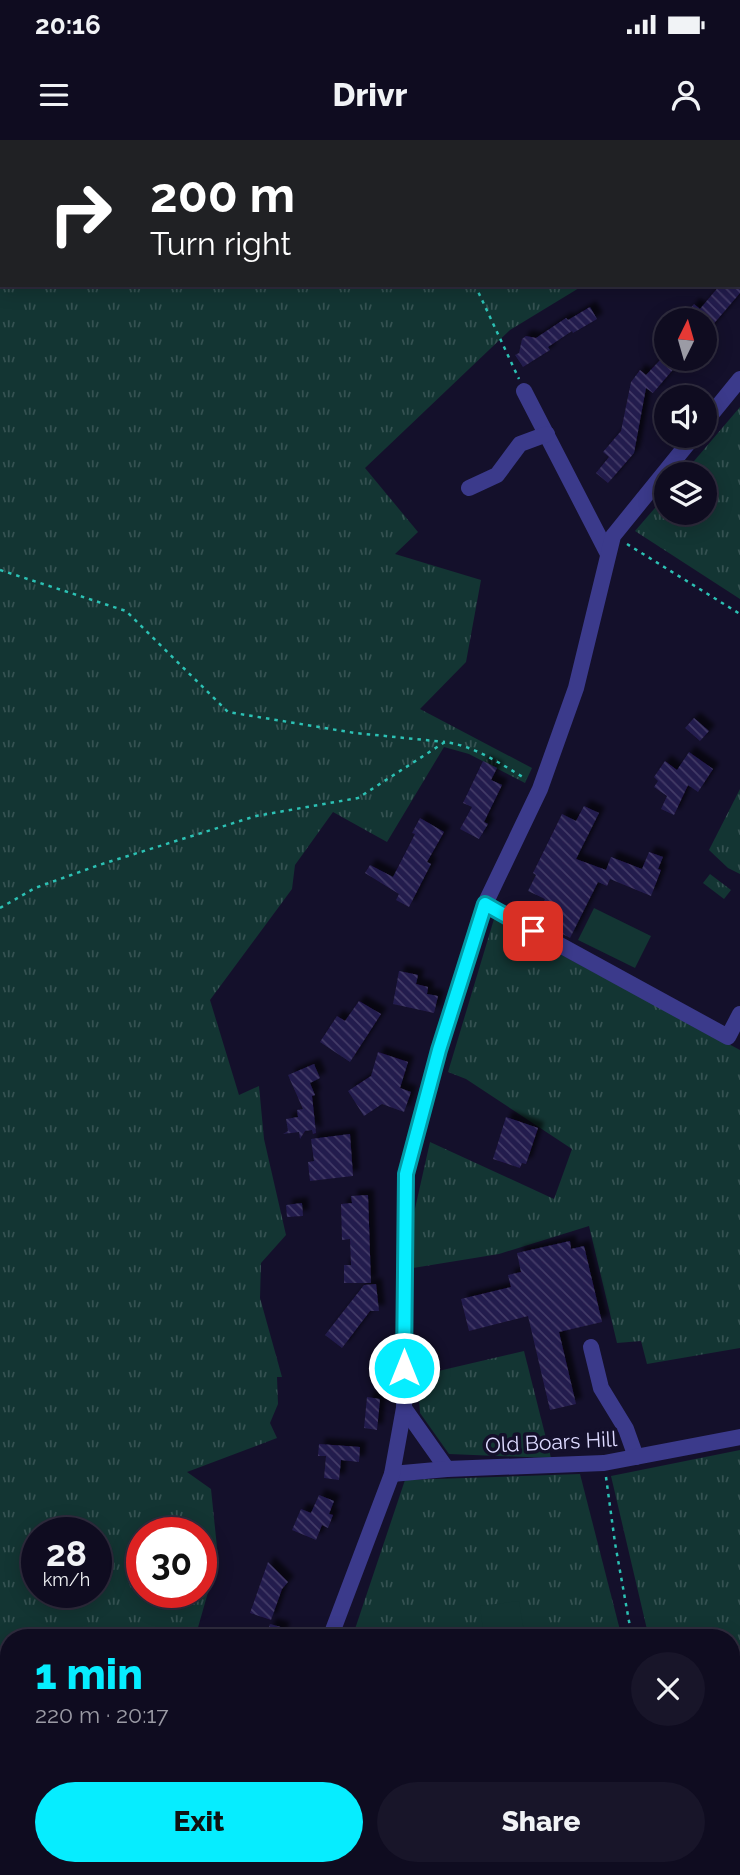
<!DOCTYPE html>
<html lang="en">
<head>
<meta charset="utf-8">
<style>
  :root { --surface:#0f0c20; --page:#181529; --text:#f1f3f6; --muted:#9b9ba5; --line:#2f2c3e; --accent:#06edff }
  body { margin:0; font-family:Raleway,sans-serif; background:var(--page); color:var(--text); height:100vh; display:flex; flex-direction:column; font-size:26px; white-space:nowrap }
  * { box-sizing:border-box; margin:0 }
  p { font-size:23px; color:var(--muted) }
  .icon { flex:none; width:38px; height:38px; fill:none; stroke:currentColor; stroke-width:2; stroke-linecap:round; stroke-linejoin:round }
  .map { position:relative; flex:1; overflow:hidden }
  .sheet { position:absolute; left:0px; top:1489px; width:740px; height:247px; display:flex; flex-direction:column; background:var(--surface); border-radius:28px 28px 0 0; box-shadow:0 4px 18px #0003,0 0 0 2px var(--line) }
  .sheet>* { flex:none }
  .banner { position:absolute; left:0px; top:0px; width:740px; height:147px; box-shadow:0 4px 18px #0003,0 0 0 2px var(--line); background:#202124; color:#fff; overflow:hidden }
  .needle { width:46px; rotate:5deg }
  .controls { position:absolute; left:654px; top:168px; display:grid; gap:14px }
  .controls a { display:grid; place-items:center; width:63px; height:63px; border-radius:50%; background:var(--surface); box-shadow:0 4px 18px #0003,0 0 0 2px var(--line); font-size:35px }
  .speed { position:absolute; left:21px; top:1377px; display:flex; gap:14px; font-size:35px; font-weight:700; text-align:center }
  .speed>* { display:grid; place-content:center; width:91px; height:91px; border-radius:50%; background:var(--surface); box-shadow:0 4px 18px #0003,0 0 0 2px var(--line); line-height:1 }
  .speed small { font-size:18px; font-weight:400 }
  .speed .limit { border:10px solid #d22; background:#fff; color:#111 }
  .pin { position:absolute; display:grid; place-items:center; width:60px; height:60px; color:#fff; margin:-30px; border-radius:14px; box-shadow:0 4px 10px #0006 }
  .me { position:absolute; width:77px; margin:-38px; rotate:0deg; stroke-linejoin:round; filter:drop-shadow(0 0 5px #0008) }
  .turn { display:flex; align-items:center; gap:24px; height:147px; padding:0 35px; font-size:32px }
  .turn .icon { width:91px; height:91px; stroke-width:2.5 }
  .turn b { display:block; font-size:49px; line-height:60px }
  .round { display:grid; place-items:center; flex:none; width:74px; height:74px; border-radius:37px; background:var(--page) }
  .head { display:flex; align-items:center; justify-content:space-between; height:119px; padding:0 35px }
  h1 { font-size:42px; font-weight:800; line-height:52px; color:var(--accent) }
  .button { display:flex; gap:14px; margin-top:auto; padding:14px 35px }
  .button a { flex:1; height:80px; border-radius:42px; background:var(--accent); color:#111; font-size:28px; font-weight:800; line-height:80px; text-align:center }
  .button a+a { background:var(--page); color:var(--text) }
  .status { display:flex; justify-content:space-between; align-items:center; height:49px; padding:0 35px; background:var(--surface); direction:ltr }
  .status svg { height:19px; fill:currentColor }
  header { display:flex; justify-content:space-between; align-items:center; height:91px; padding:0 35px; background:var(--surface); font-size:32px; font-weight:800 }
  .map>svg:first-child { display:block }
</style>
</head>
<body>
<div class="status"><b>20:16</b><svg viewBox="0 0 49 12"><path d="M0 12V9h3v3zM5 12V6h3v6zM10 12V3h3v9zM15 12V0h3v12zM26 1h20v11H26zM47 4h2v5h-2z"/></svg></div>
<header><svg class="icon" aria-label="menu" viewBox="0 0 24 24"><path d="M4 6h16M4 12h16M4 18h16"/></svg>Drivr<svg class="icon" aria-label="person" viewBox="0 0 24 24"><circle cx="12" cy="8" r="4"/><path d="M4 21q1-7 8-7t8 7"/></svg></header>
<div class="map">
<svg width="740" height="1735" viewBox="0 0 740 1735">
  <defs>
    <pattern id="grass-tufts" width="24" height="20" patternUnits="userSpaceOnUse" patternTransform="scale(1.75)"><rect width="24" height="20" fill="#133533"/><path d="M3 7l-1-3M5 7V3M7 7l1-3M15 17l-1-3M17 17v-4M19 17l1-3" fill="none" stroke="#355252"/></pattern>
    <pattern id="building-back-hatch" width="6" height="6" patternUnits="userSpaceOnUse" patternTransform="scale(1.75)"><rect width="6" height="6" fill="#241b4d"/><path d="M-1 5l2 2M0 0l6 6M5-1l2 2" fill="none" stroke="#433c68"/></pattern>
    <filter id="shadow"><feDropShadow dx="6" dy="-6" stdDeviation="2" flood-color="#0009"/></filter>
  </defs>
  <rect width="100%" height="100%" fill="#14102b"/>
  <g fill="url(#grass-tufts)" fill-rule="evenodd">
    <path d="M0,0h740l-1,51 -1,-49h-736v143h582l-74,45 -145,138 53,64 -23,22 86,26 -15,82 -46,47 112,59 -7,15 -56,-29 -25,-7 -57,95 -54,-30 -38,53 -3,24 -82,111 29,95 20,-9 5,53 22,96 -25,28 -1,35 22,79h-5l1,27 -8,19 7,15 -90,34 24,17 7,68 -21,74 18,4v3h-206v160h-9zM37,1393h59v59h-59zM142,1393h59v59h-59z"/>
    <path d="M740,267v192l-105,-68 32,-37v19h38v-39h-22z"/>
    <path d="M740,649v85l-12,-6 -19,-18z"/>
    <path d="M710,734l21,16 -7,9 -21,-16z"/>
    <path d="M494,779l246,131v298l-93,16 -6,-23 -24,2 -28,-117 -90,28 -86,14 1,-55 16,-71 124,57 18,-50 -106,-70 -18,-7z"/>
    <path d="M524,1211l27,107 -102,-4 -29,-41 -3,-37z"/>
    <path d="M740,1310v425h-30l-3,-8h25v-229h-83l-38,-162z"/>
    <path d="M580,1334l42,164h-270l53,-158z"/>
    <path d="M337,1727h352l3,8h-351z"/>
  </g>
  <g fill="#133533">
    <path d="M594,768l57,28 -16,32 -57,-28z"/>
    <path d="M519,1461l6,37h-41l-4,-32z"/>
    <path d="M496,1727h163l-18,8h-141z"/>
  </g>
  <g fill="url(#building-back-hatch)" filter="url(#shadow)">
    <path d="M720,145h20v8l-35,41v-14h-14l-5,-6 8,-10 6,5z"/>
    <path d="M590,167l7,12 -24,14 -1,-2 -24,16 2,3 -27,17 -8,-12 4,-2 3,-14 4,-3 10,2 30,-20 2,2z"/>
    <path d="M661,219h21l-29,34 -7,-5 -12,65 -26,30 -12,-10 13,-16 -6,-5 18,-21 10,-49 9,-12 6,5z"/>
    <path d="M694,578l15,13 -9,10 -15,-13z"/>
    <path d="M689,612l24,17 -15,23 -10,-7 -14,30 -13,-6 6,-13 -13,-9 4,-6 -4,-4 11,-16 12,9z"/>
    <path d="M483,621l14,7 -6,12 11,5 -18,37 4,2 -9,15 -19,-10 12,-22 -9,-4z"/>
    <path d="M584,666l15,7 -23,46 30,11 5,-13 31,12 7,-17 14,5 -5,12 3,1 -10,26 -41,-17 -3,7 -9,-4 -28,56 -35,-19 10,-20 -17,-8 8,-16 -3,-2 29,-59 14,7z"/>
    <path d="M420,678l24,14 -17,30 4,2 -22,43 -13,-7 3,-6 -34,-21 5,-8 23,12 22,-43 -3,-1z"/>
    <path d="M399,831l19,4 -2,9 12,3 -1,7 11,2 -4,17 -41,-9z"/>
    <path d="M359,861l22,13 -31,48 -30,-20 17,-26 8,5z"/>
    <path d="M378,912l30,10 -8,26 11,4 -7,20 -22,-8 -18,12 -16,-25 23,-15z"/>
    <path d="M314,924l6,14 -10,5 5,12 -3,1 4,37 -3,1 -1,-4 -7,1 -5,8 -1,-7 -16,2 5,-3 -2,-12 12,-2 -1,-7 6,-1 -15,-34z"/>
    <path d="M506,977l32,11 -12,36 -4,-1 -2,5 -27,-9z"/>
    <path d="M350,994l3,42 -43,5 -2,-19 6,-1 -3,-22z"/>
    <path d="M368,1055l3,88h-27v-18h7l-1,-26 -8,1 -1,-36 11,-1 -1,-7z"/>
    <path d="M302,1063l1,13 -16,1 -1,-12z"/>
    <path d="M570,1101l1,8 13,-3 18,76 -43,10 17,72 -26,6 -22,-94 -59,15 -8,-32 50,-12 -3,-12 13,-3 -4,-19z"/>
    <path d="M376,1144l3,27h-9l-28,37 -17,-13 39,-50z"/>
    <path d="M367,1257l13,2 -3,31 -13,-2z"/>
    <path d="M319,1304l41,3 -1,15 -18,-2 -2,20 -15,-2 2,-22h-8z"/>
    <path d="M319,1355l15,6 -5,13 4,1 -5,13 -6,-3 -6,15 -24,-10 9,-21 10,4z"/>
    <path d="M268,1422l20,20 -6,7 -11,31 -21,-7z"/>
    <path d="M270,1484l14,4 -4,10h-15z"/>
  </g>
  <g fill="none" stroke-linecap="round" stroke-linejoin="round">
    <g stroke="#2cc1b4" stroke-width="2.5" stroke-dasharray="3.5 5" stroke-linecap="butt">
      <path d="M401,0l1,2"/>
      <path d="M475,145l44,94"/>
      <path d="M627,404l113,70"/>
      <path d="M0,430l126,41 102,101 127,21 90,9"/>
      <path d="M0,768l35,-20 64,-23 157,-49 102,-18 87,-56c30,4 56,22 81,37"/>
      <path d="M606,1337l9,66 17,95"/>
      <path d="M191,1496l12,2"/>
      <path d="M510,1727l4,2 6,-2"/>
      <path d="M700,1727l2,8"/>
    </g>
    <g stroke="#3b3a8b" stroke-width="16">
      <path d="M524,251l83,161"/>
      <path d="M705,282l35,-43"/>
      <path d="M469,348l28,-13 23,-31 27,-10"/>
      <path d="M485,764l243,133 12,-23"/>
      <path d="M591,1207l10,41 25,41 10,28"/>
      <path d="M404,1268l43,61"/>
      <path d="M392,1334l55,-5 157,-6 136,-26"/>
      <path d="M330,1498l62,-164 12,-66 2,-234 33,-124 46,-146 55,-115 36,-101 37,-152 81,-100"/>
      <path d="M330,1727l4,8"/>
      <path d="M263,1735l3,-8"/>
    </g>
  </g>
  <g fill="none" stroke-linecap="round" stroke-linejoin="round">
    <g stroke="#049aa6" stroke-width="18">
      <path id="route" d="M404,1228l2,-194 33,-124 46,-146 48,27"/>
    </g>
    <use href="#route" stroke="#06edff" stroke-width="12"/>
  </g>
  <g text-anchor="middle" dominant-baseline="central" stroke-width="7" stroke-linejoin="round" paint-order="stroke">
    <g font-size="21" fill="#dddaff" stroke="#14102b">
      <text transform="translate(551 1302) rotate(-3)">Old Boars Hill</text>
    </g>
  </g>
</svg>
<div class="controls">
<a><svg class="needle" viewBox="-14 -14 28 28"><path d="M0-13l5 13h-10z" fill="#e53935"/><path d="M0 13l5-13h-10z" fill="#9b9ba5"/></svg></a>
<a><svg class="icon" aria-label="sound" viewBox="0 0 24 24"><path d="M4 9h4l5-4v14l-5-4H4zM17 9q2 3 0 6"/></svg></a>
<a><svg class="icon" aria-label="layers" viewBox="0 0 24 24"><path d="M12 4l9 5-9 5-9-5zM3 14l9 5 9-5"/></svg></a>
</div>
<div class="speed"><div>28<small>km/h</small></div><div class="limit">30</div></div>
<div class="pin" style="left:533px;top:791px;background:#d93025"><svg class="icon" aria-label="arrive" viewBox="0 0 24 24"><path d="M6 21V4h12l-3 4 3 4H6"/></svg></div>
<svg class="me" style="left:404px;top:1228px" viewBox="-20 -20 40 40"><circle r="17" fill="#06edff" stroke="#fff" stroke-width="3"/><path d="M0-11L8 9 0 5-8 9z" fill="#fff"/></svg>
<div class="banner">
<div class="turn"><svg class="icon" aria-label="right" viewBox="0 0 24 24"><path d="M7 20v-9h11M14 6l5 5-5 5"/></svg><div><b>200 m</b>Turn right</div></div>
</div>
<section class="sheet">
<div class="head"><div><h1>1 min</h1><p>220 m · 20:17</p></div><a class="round"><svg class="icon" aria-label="close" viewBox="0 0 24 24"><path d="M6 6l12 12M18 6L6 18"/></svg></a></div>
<div class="button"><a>Exit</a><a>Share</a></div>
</section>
</div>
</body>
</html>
